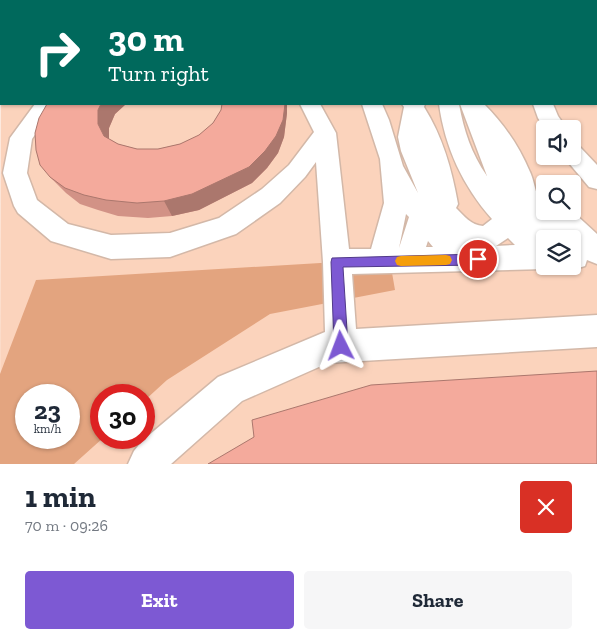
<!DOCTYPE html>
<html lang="en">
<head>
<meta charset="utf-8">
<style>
  :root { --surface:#fff; --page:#f6f6f7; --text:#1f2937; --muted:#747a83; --accent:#7d59d3 }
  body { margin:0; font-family:"Zilla Slab",serif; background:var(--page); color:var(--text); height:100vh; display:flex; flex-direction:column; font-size:19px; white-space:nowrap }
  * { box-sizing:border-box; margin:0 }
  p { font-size:16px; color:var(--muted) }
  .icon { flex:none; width:28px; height:28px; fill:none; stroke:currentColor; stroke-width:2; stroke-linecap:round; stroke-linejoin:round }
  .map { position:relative; height:464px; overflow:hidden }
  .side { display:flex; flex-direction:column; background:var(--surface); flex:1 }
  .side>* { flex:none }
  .banner { position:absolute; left:0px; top:0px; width:598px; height:105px; box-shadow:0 1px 4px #0004; background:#00695c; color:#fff; overflow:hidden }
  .buttons { position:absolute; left:536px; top:120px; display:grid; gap:10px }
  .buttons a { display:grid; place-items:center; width:45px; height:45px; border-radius:5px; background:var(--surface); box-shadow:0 1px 4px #0004; font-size:25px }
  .speed { position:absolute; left:15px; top:384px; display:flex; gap:10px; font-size:25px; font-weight:700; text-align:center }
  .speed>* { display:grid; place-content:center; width:65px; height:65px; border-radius:50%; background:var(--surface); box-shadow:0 1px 4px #0004; line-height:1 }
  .speed small { font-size:12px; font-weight:400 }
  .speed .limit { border:8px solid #d22; background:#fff; color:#111 }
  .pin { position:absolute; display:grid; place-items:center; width:42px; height:42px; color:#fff; margin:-21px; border:2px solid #fff; border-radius:50%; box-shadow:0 1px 5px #0007 }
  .me { position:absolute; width:55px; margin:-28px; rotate:357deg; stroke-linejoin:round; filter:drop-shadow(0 0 4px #0008) }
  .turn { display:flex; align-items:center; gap:18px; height:105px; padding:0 25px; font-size:22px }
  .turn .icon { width:65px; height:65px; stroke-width:2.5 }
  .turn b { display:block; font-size:35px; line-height:42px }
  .round { display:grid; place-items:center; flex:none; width:52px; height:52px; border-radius:5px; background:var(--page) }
  .summary { display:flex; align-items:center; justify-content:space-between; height:85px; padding:0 25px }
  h1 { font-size:30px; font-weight:800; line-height:38px }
  .action { display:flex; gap:10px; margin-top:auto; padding:10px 25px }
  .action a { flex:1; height:58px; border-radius:5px; background:var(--accent); color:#fff; font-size:20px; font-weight:800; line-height:58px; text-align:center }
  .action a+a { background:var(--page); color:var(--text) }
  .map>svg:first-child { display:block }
</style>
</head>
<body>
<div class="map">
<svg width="597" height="464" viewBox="0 0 597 464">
  <rect width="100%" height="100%" fill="#fdece2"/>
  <path fill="#fbd3bc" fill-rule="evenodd" d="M58,0h539v464h-597l1,-373v13h595v-103zM545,129h27v27h-27zM545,184h27v27h-27zM545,239h27v27h-27zM26,395h43v43h-43zM101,395h43v43h-43z"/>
  <path fill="#e3a47f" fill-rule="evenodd" d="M390,261l5,29 -125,24 -103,66 -23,21v-6h-43v43h2l-29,26h-74v-90l36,-94 301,-18zM26,395h43v43h-43z"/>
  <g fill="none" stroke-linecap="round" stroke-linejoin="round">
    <g stroke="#d3b8a8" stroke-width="3">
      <g id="minor">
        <rect x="596" y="21" width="1" height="10"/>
        <path d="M35,104h21l-24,35 -5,34 10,27 31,24 43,11 59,-2 49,-15 43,-29 27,-24 25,-33 -14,-28h20l16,29 13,116h22l13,-46 -4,-44 -18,-55h20l7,16 14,46 15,27 -17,-42 -3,-14 6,-30 -2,-3h23l-1,3c19,30 28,63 34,97l-2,4c8,8 15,17 27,18l9,-7c-29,-33 -47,-71 -53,-115h20c5,27 12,49 28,72l-27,-72h24c20,20 35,42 46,68 5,10 6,30 15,34v5h27l25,23v30l-10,-4 -2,6 -10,3 -8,-3h5v-27h-27v27h8l-8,3 -193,5 4,55 241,-14v32l-269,16 -86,38 -71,63h-43l6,-13 8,-10 76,-64 107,-45 -2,-70 -7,-100 -11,15 -25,26 -44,31 -66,23 -59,2 -60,-18 -33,-28 -4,-7 -11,-33 7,-35zM406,214l3,3 -10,31zM508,238l7,7 -19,1zM428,241l5,6h-7z"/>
        <path d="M533,104h20l5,12 9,13h-22l-7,-11z"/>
        <path d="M572,145l8,2 17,18v24l-8,-2 -26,-31h9z"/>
      </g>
    </g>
    <use href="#minor" fill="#fff" fill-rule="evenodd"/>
  </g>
  <path fill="#d29286" d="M47,104h79l-11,10 -6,14v11l9,5 19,5h21l22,-5 107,-31 -3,24 -6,16 -11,15 -15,15 -53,27 -27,6 -24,2 -30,-2 -20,-6 -18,-6 -14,-11 -16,-16z"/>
  <g fill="#ab776d">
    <path d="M0,0h18l-1,1h-16v21l-1,2z"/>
    <path d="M576,0h8l-1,1h-10z"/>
    <path d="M101,104h25l-11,10 -6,14v14l-5,-6 -6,-12v-14z"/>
    <path d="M285,104h2v9l-3,24 -6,16 -11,15 -15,15 -53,27 -27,6 -8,-15z"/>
  </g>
  <g fill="#f4aa9c" stroke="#ab776d">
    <path d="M193,0h383l-3,1h-377z"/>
    <path d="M47,104h54l-3,6v14l6,12 14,8 19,5h21l22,-5 19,-9 14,-12 8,-13 1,-6h63l-2,16 -7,16 -11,15 -16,16 -57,27 -28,7 -27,2 -31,-3 -22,-5 -19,-7 -15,-11 -10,-12 -4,-15 -1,-17 4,-15z"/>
    <path d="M597,371v93h-389l46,-27 -2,-17 119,-35z"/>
  </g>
  <path fill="#7d59d3" stroke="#513a89" d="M478,254l4,1 1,4 -1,4 -4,2 -135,2 5,79 -2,5 -5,2 -4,-2 -3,-5 -3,-84 1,-4z"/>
  <path fill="#f59e0b" d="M446,255l4,1 2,4 -2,4 -4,1 -45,1 -4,-1 -2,-4 2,-4 4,-1z"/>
</svg>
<div class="buttons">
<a><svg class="icon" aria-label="sound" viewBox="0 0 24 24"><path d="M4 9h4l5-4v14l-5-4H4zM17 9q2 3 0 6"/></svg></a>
<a><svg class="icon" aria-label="search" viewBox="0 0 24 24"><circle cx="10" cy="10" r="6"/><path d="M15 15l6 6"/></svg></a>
<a><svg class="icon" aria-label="layers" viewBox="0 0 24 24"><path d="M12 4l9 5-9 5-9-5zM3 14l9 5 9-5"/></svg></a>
</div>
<div class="speed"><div>23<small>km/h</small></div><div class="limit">30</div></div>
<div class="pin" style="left:478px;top:259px;background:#d93025"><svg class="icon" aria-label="arrive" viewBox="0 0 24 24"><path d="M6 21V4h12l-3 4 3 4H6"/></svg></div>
<svg class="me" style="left:341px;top:346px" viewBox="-20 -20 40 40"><path d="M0-17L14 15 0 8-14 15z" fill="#7d59d3" stroke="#fff" stroke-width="4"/></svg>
<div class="banner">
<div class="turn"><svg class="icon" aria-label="right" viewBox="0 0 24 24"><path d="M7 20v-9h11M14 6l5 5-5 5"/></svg><div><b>30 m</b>Turn right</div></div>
</div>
</div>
<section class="side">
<div class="summary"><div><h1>1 min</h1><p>70 m · 09:26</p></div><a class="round" style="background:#d93025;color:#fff"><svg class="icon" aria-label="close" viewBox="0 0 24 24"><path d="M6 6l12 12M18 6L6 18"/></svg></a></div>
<div class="action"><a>Exit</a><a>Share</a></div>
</section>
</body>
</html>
